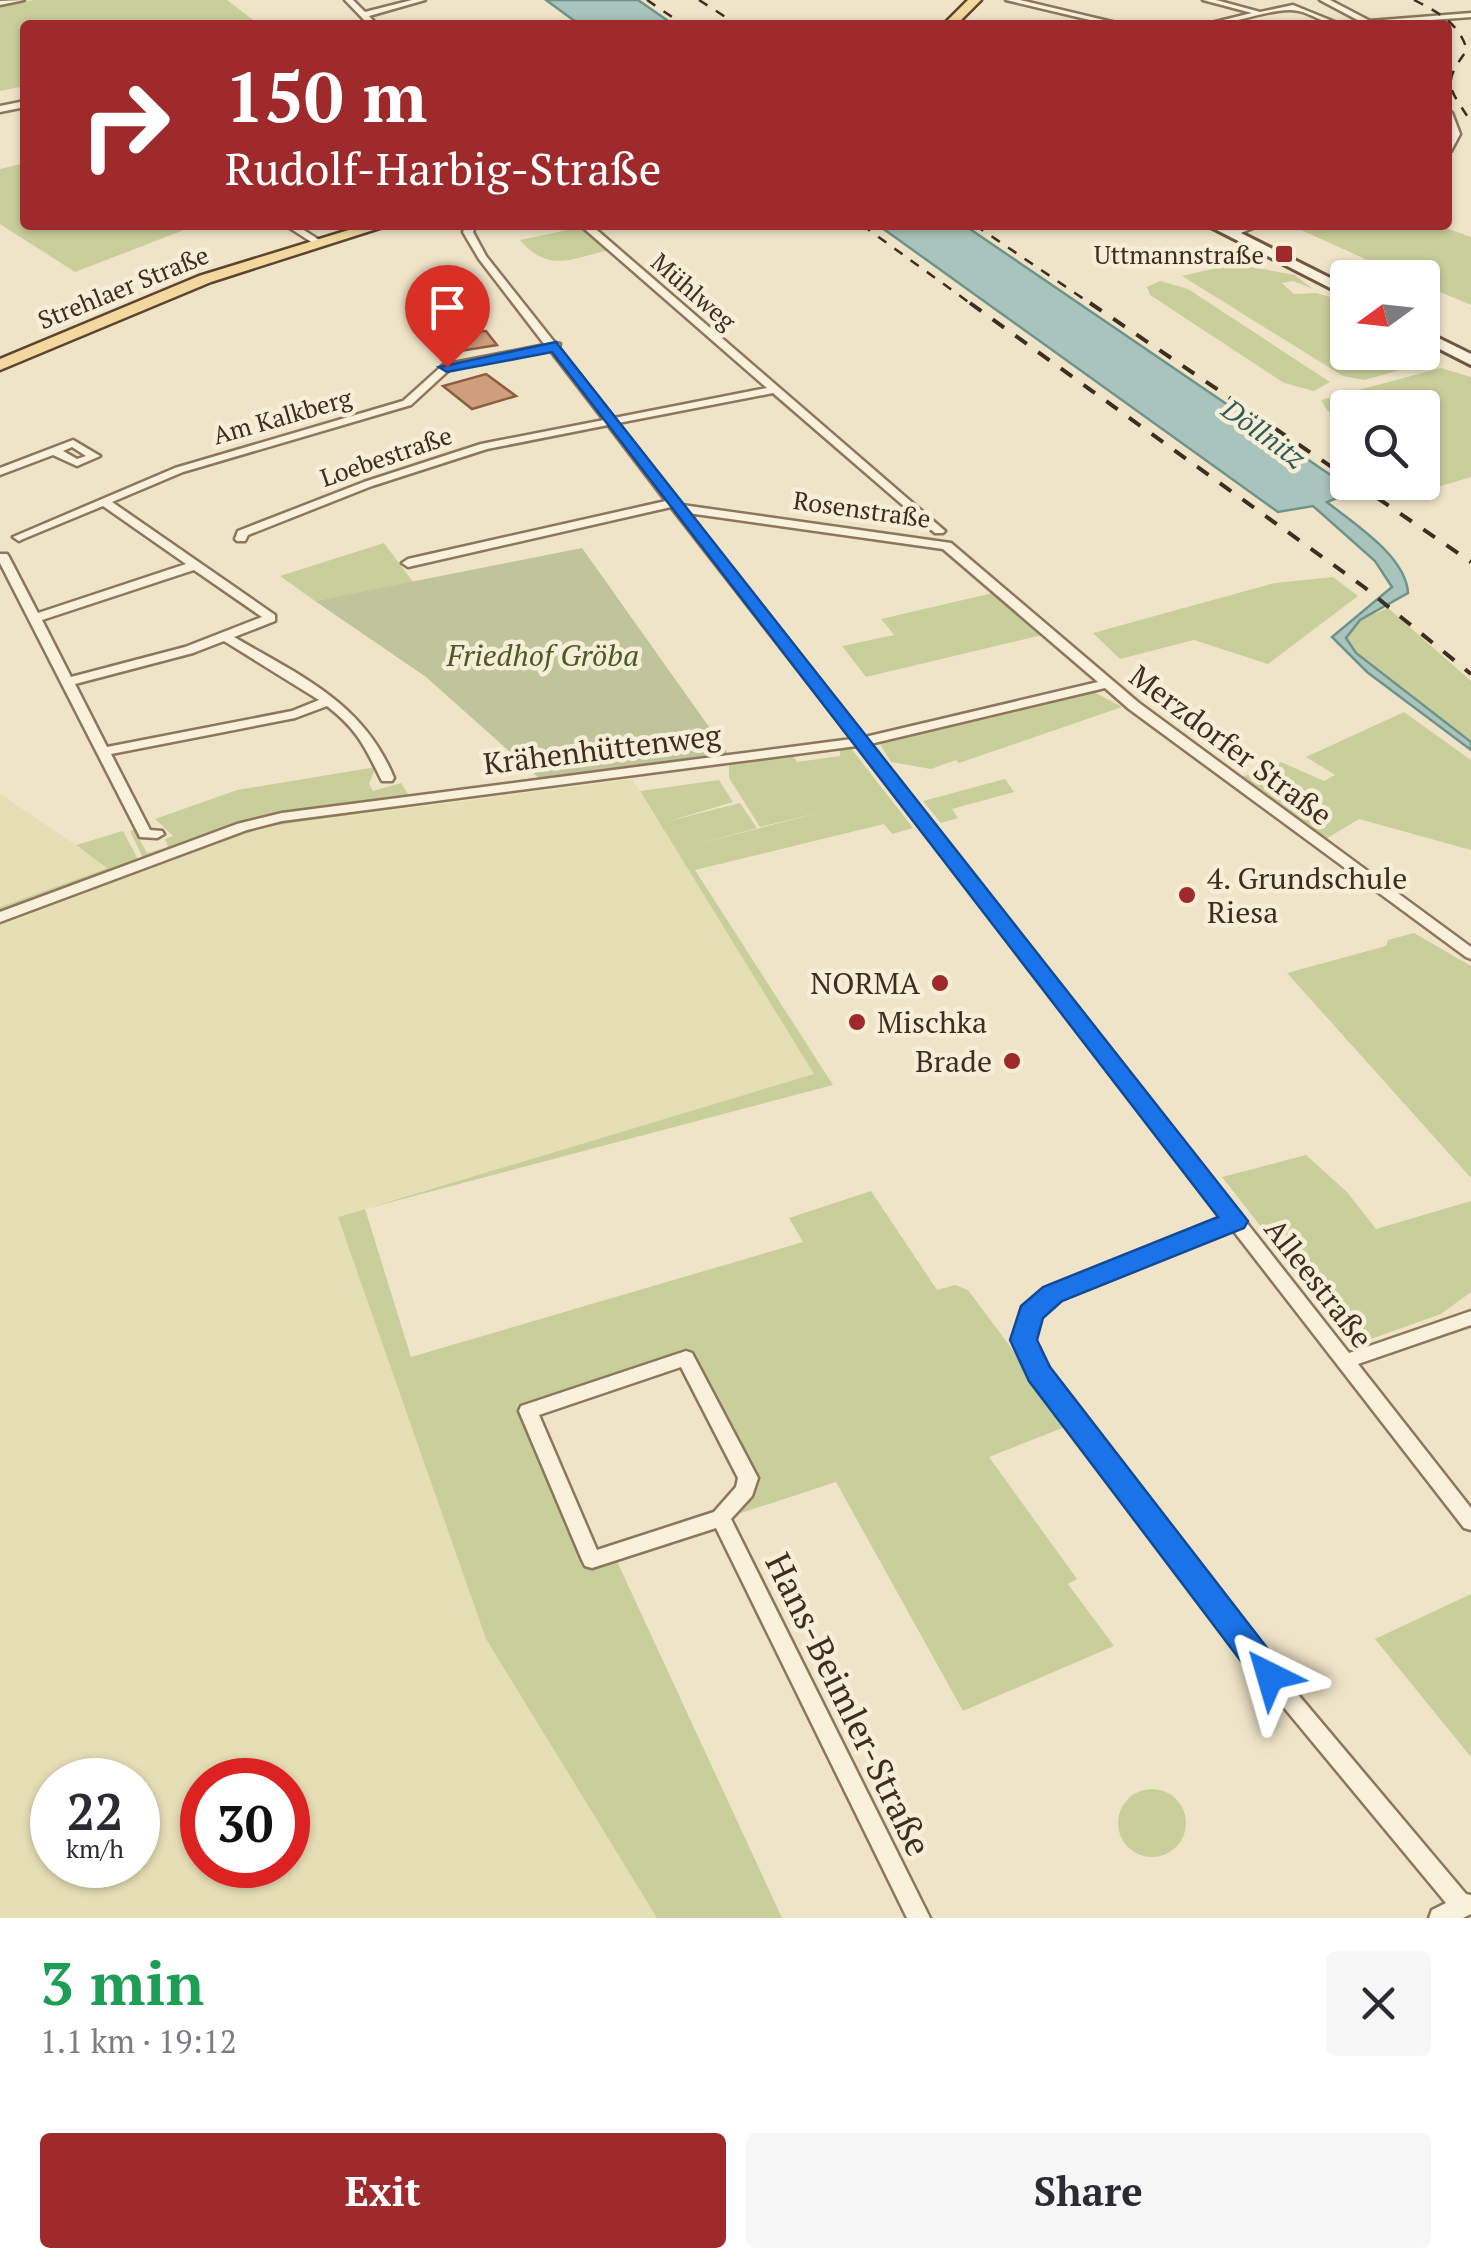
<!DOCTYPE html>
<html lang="en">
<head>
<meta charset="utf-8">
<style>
  :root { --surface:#fff; --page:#f7f7f7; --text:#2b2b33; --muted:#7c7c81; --accent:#9e2a2b }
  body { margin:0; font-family:"PT Serif",serif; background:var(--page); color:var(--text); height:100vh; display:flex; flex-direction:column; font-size:38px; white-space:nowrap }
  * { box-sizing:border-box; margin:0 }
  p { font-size:32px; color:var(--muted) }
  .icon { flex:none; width:55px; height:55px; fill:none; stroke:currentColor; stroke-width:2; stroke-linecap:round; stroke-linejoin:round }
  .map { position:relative; height:1918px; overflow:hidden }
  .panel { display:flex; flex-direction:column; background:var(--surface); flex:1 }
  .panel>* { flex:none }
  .hud { position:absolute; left:20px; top:20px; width:1432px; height:210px; border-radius:10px; box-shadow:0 2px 8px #0004; background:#9e2a2b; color:#fff; overflow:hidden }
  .needle { width:65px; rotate:255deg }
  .controls { position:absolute; left:1330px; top:260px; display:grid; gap:20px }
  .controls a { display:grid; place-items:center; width:110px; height:110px; border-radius:10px; background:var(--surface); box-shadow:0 2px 8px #0004; font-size:50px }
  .speed { position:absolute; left:30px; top:1758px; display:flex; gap:20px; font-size:50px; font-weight:700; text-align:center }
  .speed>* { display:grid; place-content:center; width:130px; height:130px; border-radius:50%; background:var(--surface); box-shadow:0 2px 8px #0004; line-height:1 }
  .speed small { font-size:25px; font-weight:400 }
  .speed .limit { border:15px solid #d22; background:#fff; color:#111 }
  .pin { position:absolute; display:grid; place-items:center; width:85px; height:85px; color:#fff; margin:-102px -42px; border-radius:50% 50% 50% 0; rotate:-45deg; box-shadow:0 0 10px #0007 }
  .pin .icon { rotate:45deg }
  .me { position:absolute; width:110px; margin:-55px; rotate:320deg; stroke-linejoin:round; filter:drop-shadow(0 0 8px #0008) }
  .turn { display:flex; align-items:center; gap:35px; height:210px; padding:0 40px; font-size:45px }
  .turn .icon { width:130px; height:130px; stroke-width:2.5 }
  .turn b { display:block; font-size:70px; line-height:85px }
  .round { display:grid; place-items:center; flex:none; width:105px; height:105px; border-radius:10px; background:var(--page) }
  .headline { display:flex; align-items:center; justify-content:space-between; height:170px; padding:0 40px }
  h1 { font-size:60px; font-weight:600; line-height:75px; color:#1e9e55 }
  .cta { display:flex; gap:20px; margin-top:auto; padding:20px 40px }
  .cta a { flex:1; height:115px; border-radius:10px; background:var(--accent); color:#fff; font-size:40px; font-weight:600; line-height:115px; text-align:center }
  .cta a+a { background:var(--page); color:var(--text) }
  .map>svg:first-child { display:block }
</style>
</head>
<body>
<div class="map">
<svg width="1471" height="1918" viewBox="0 0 1471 1918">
  <rect width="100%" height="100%" fill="#f0e4c8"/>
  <g fill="#e6deb5" fill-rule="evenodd">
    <path d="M632,779l183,295 -476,142 147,423 171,279h-657v-996l265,-95zM52,1780h86v85h-86zM202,1780h86v85h-86z"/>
    <path d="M0,794l108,73 -108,40z"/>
  </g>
  <g fill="#c9cf9b">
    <path d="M34,0h193l30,23 -232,2v61l-25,5v-86z"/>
    <path d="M25,163v62h172l-122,47 -75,-48v-55z"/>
    <path d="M1290,225h148l33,12v68l-48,-20 -1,-7 -17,-1z"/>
    <path d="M582,227l27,23c-38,9 -61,23 -89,-10z"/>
    <path d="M1234,264l61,11 18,14 -20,-8 -11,2 12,11 22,-1 31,9 1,50 75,2 -15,14 -44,12 -21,-4 -161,-100z"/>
    <path d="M1160,281l28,8 142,93 -16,9 -30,-8 -134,-88 -3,-8z"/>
    <path d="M1441,368l30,9v100l-73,22 27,-18 -3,-73h-74l-1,16 -20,-14 -6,-10z"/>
    <path d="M384,543l29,39 -98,19 -35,-25z"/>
    <path d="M1333,577l25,19 -90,68 -74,-24 -74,19 -27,-26 182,-50z"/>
    <path d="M993,593l49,42 -176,42 -24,-31 52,-11 -13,-16z"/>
    <path d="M1388,608l83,73v61l-115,-89 -10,-15 13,-18z"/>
    <path d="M1094,692l28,15 -163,56 -3,-3 -25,9 -40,-7 -11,-18z"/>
    <path d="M1404,712l67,48v90l-112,-31 -33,20 -86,-61 41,-16 43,19 11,-6 -29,-18z"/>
    <path d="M850,747l63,81 -21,6 -8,-10 -189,46 138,215 -468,124 46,148 392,-115 -14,-24 82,-27 66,99 18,-5 13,5 97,130v7l-76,30 88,122 -9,5 46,62 -151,65 -127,-229 -101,33 19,-39 -67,-125 -170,54 70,161 28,-9 167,361h-125l-171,-279 -148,-422 476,-143 -174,-283 79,-11 14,22 -64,19 71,-18 17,25 -59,16 124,-32 -62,15 -31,-49v-13l64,-9 4,6 43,-6v-7z"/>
    <path d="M376,767l-7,17 4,7 28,-8 9,14 -133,18 -133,45 -14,-29 4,-1 13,23 21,-6 -3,-8 8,-3 -18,-17 82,-29z"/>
    <path d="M638,775l-373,52 -265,95 264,-98z"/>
    <path d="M1005,779l9,13 -62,17 6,9 -17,5 -18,-22z"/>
    <path d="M123,831l16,30 -139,52v-6l107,-39 -31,-23z"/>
    <path d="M1414,933l57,33v212l-184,-205 99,-27 2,-6z"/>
    <path d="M1306,1155l41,37 29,37 95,-28v91l-30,22 -87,31 -132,-168z"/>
    <path d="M1471,1594v163l-96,-118z"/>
    <circle cx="1152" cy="1823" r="34"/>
  </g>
  <path fill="#bfc49a" d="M582,548l147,207 -190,23 -113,-101 -111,-76z"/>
  <g fill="#a9c4bc" stroke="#6f938a" stroke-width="2.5">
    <path d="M546,0h92l36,25h-94z"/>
    <path d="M878,225h86l390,266 -27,11c27,22 79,54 81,91l-48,27 -14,18 10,15 115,89v8l-104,-78 -35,-35 60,-50 -17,-26 -62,-55 -35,6z"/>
  </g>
  <g fill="#cf9f7d" stroke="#8d5f41" stroke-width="2.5">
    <path d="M441,311l4,5 17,-3 14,19 10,-1 11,14 -43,7 -27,-39z"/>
    <path d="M486,374l30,22 -44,13 -29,-23z"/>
  </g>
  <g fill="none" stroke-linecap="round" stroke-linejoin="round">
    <g stroke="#8d765c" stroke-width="5">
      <g id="street">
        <path d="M24,0l-24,5v-4z"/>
        <path d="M345,0h8l12,12 47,-12h13l-56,16 8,9h-8z"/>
        <path d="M1006,0h14l105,25h-14z"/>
        <path d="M1203,0h13l44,12 33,-7 49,20c-19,0 -35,-16 -53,-15 -29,1 -56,15 -86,15l49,-12z"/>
        <path d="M1320,0h10l40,21 101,-8v4l-104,8z"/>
        <path d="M25,101v6l-25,5v-6z"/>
        <path d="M1448,110l4,3 8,21 -9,17 -3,1v-10l4,-8 -4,-11z"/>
        <path d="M285,225h11l28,18 -8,2z"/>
        <path d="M466,225h10l-3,7 13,24 69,87 5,1 -1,4 55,70 153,-30 -187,-163h11l354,306 -2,2h-8l-162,-140 -155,30 64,82 269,38 188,160 332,244v12l-5,-2 -337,-248 -24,-21 -235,56 479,609 122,-42v14l-113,39 113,144v22l-7,-2 -232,-299 -174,70c-28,20 -28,39 -13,69l192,254 229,272 5,1v19l-8,4h-34l3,-8 14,-7 -223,-269 -194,-261c-18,-35 -16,-60 17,-84l178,-70 -367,-473 -575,75 -35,9 -247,92v-10l237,-88 45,-11 570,-74 -181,-232 -263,60 -6,-4 6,-4 258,-58 -58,-76 -121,24 -115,37 -124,49 -3,6h-8l-2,-2 3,-8 126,-49 117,-38 123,-24 -54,-70 -100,19 -39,36 -228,67 -71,30 163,113v6l-41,16c66,39 129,65 160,141l-2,3h-10c-17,-34 -24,-51 -55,-75l-32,12 -184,36 39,76 12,1 2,3 -7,4 -17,-1 -140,-274v-9h7l2,3 29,56 148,-49 -83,-58 -80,33 -4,2 -6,-4 162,-69 228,-67 40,-36 102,-20 -66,-86 -16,-27zM688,513l255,36 155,133 -233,55zM194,570l68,47 -77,30 -114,30 -29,-57zM224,641l95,59 -27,11 -185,36 -32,-63 118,-31z"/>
        <path d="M1246,225h14l-24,10 -8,-2z"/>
        <path d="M73,440l27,16 -23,10 -24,-11 -53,20v-7zM72,447l14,9 -9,3 -14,-8z"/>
        <path d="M686,1351l6,2 66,125 -6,18 -21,23 199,399h-23l-191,-390 -124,40 -7,-2 -3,-6 -63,-149 2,-5zM681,1367l57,111 -2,9 -22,25 -117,38 -58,-135z"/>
      </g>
    </g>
    <g stroke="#6f573f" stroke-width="6">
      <g id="secondary">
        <path d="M1207,225h18l123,62v10z"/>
        <path d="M1422,330l49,24v11l-49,-25z"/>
      </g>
    </g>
    <g stroke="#5b4430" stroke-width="5">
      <g id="primary">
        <path d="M968,0h13l-25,25h-13z"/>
        <path d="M365,225h24l-178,57 -211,88v-11l199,-83z"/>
      </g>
    </g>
    <use href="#street" fill="#faf1dc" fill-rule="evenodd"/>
    <use href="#secondary" fill="#faf1dc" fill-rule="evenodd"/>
    <use href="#primary" fill="#f3d9a0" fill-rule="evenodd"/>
    <g stroke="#3d2e20" stroke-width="2.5" stroke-dasharray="10 10" stroke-linecap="butt">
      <path d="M647,0l37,25"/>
      <path d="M699,0l39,25"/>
      <path d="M1414,0c24,12 45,23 53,50 -26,35 -18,37 4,72"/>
      <path d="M862,225l112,81"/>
      <path d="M975,225l119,81"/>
    </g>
    <g stroke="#3d2e20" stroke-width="4" stroke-dasharray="14 14" stroke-linecap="butt">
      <path d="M970,303l394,284 107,87"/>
      <path d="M1090,303l258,175"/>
      <path d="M1354,482l117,80"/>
    </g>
  </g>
  <path fill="#1a73e8" stroke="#114b97" stroke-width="2.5" d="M556,342l692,879 -4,7 -182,73 -19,17 -6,22 13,27 231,299 5,10 -5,9 -11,4 -11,-4 -230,-304 -19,-41 11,-34 22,-19 175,-70 -666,-865 -105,20 -8,-5z"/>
  <g fill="#9e2a2b" stroke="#f7eed8" stroke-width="4">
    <rect x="1274" y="244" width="20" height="20" rx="5"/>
    <circle cx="1187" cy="895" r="10"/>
    <circle cx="940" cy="983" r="10"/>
    <circle cx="857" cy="1022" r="10"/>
    <circle cx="1012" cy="1061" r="10"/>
  </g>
  <g text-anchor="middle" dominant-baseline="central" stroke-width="9" stroke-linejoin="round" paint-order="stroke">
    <g font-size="25" fill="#3d2e20" stroke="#f7eed8" text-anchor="end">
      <text x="1264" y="254">Uttmannstraße</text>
    </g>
    <g font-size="25" fill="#3d2e20" stroke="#f7eed8">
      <text transform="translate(123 287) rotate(-22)">Strehlaer Straße</text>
      <text transform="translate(694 291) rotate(41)">Mühlweg</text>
      <text transform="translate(282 416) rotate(-16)">Am Kalkberg</text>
      <text transform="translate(386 456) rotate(-19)">Loebestraße</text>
      <text transform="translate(862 509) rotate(8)">Rosenstraße</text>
    </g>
    <g font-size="28" font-style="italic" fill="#2f5d5a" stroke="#f7eed8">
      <text transform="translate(1264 433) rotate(36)">Döllnitz</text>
    </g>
    <g font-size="30" font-style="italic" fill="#4d5a26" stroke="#f7eed8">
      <text x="543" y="655">Friedhof Gröba</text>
    </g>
    <g font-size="30" fill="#3d2e20" stroke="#f7eed8">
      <text transform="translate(1231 745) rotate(37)">Merzdorfer Straße</text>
      <text transform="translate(602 749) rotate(-7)">Krähenhüttenweg</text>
      <text transform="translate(1319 1283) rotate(52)">Alleestraße</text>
    </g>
    <g font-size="30" fill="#3d2e20" stroke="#f7eed8" text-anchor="start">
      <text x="1207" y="878">4. Grundschule<tspan x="1207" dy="34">Riesa</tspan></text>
      <text x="920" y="983" text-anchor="end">NORMA</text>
      <text x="877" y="1022">Mischka</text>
      <text x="992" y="1061" text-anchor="end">Brade</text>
    </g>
    <g font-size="35" fill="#3d2e20" stroke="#f7eed8">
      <text transform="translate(849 1704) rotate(64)">Hans-Beimler-Straße</text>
    </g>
  </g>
</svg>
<div class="controls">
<a><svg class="needle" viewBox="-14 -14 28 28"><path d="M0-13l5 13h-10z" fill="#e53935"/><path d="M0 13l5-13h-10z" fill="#7c7c81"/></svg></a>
<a><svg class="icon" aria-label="search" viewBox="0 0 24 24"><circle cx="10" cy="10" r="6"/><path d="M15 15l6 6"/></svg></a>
</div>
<div class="speed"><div>22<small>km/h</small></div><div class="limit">30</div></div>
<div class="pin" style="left:447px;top:367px;background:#d93025"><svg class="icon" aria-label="arrive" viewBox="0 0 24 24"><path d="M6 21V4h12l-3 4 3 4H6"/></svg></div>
<svg class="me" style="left:1270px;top:1676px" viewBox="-20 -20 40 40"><path d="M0-17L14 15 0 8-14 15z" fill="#1a73e8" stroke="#fff" stroke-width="4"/></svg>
<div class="hud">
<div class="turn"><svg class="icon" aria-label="right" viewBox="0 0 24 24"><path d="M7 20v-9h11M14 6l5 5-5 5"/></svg><div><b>150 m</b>Rudolf-Harbig-Straße</div></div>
</div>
</div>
<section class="panel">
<div class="headline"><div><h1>3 min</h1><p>1.1 km · 19:12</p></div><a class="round"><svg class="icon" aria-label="close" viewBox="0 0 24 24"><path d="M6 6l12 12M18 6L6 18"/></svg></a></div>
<div class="cta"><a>Exit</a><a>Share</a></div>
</section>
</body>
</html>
